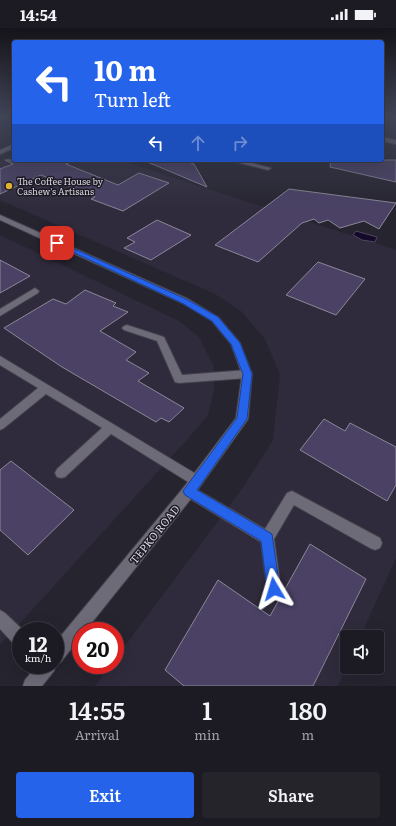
<!DOCTYPE html>
<html lang="en">
<head>
<meta charset="utf-8">
<style>
  :root { --surface:#1c1b23; --page:#25242b; --text:#f1f3f6; --muted:#a0a1a6; --line:#3a3941; --accent:#2563eb }
  body { margin:0; font-family:Literata,serif; background:var(--page); color:var(--text); height:100vh; display:flex; flex-direction:column; font-size:15px; white-space:nowrap }
  * { box-sizing:border-box; margin:0 }
  p { font-size:13px; color:var(--muted) }
  .icon { flex:none; width:22px; height:22px; fill:none; stroke:currentColor; stroke-width:2; stroke-linecap:round; stroke-linejoin:round }
  .map { position:relative; height:658px; overflow:hidden }
  .sheet { display:flex; flex-direction:column; background:var(--surface); flex:1 }
  .sheet>* { flex:none }
  .top-card { position:absolute; left:12px; top:12px; width:372px; height:122px; border-radius:4px; box-shadow:0 4px 16px #0002,0 0 0 1px var(--line); background:#2563eb; color:#fff; overflow:hidden }
  .tools { position:absolute; left:340px; top:602px; display:grid; gap:8px }
  .tools a { display:grid; place-items:center; width:44px; height:44px; border-radius:4px; background:var(--surface); box-shadow:0 4px 16px #0002,0 0 0 1px var(--line); font-size:20px }
  .speed { position:absolute; left:12px; top:594px; display:flex; gap:8px; font-size:20px; font-weight:700; text-align:center }
  .speed>* { display:grid; place-content:center; width:52px; height:52px; border-radius:50%; background:var(--surface); box-shadow:0 4px 16px #0002,0 0 0 1px var(--line); line-height:1 }
  .speed small { font-size:10px; font-weight:400 }
  .speed .limit { border:6px solid #d22; background:#fff; color:#111 }
  .pin { position:absolute; display:grid; place-items:center; width:34px; height:34px; color:#fff; margin:-17px; border-radius:8px; box-shadow:0 2px 6px #0006 }
  .me { position:absolute; width:44px; margin:-22px; rotate:353deg; stroke-linejoin:round; filter:drop-shadow(0 0 3px #0008) }
  .turn { display:flex; align-items:center; gap:14px; height:84px; padding:0 16px; font-size:18px }
  .turn .icon { width:52px; height:52px; stroke-width:2.5 }
  .turn b { display:block; font-size:28px; line-height:34px }
  .lanes { display:flex; align-items:center; height:38px; padding:0 16px; background:#0003; justify-content:center; gap:20px; direction:ltr }
  .lanes .off { opacity:.35 }
  .eta { display:flex; justify-content:space-evenly; align-items:center; height:68px; text-align:center }
  .eta b { font-size:24px; font-weight:600; line-height:28px }
  .button { display:flex; gap:8px; margin-top:auto; padding:8px 16px }
  .button a { flex:1; height:46px; border-radius:4px; background:var(--accent); color:#fff; font-size:16px; font-weight:600; line-height:46px; text-align:center }
  .button a+a { background:var(--page); color:var(--text) }
  .status { display:flex; justify-content:space-between; align-items:center; height:28px; padding:0 20px; background:var(--surface); direction:ltr }
  .status svg { height:11px; fill:currentColor }
  .map>svg:first-child { display:block }
</style>
</head>
<body>
<div class="status"><b>14:54</b><svg viewBox="0 0 49 12"><path d="M0 12V9h3v3zM5 12V6h3v6zM10 12V3h3v9zM15 12V0h3v12zM26 1h20v11H26zM47 4h2v5h-2z"/></svg></div>
<div class="map">
<svg width="396" height="658" viewBox="0 0 396 658">
  <rect width="100%" height="100%" fill="#26242f"/>
  <g fill="#2f2b3c">
    <path d="M14,127v5h105l277,90v308l-36,79h-13v29l-9,20h-243l16,-21h4v-6l127,-170 31,-49 7,-65 -15,-36 -24,-28 -26,-17 -215,-94v-39z"/>
    <path d="M0,207l179,86 20,16 15,30v23l-6,25 -24,28 -184,202z"/>
  </g>
  <path fill="#140929" stroke="#4f465f" d="M356,203l21,6 -2,5 -13,-2 -9,-5z"/>
  <g fill="#4a4165" stroke="#8b8896">
    <path d="M5,132h70l-9,4 52,21 21,-12 30,10 -46,28 -32,-12 4,-2 -54,-22 -41,19v-25l13,-5z"/>
    <path d="M146,132h38l10,4 13,23 -62,-26z"/>
    <path d="M331,132h65v22l-66,-15z"/>
    <path d="M289,161l107,14 -17,26 -15,-8 -24,7 -12,-8 -9,3 -5,-4 -12,4 -44,39 -43,-17z"/>
    <path d="M157,192l34,15 -40,25 -27,-12 11,-6 -8,-4z"/>
    <path d="M0,232l30,16 -30,17z"/>
    <path d="M318,234l47,17 -29,36 -50,-20z"/>
    <path d="M85,262l31,13 -3,3 15,6 -28,19 36,21 -10,8 23,13 -11,8 46,27 -15,14 -8,-4 -5,4 -94,-55 -58,-39 49,-29 13,5z"/>
    <path d="M324,391l21,12 5,-8 46,24v38l-9,16 -87,-51z"/>
    <path d="M11,433l63,49 -46,45 -28,-25v-60z"/>
    <path d="M310,516l56,35 -53,107h-129l-19,-16 53,-90 52,36z"/>
  </g>
  <g fill="none" stroke-linecap="round" stroke-linejoin="round">
    <g stroke="#43414b" stroke-width="2">
      <g id="lane">
        <path d="M35,260l4,3 -1,2 -38,23v-7z"/>
        <path d="M127,297l37,12 18,38 65,-5 4,1 1,3 -1,3 -4,1 -68,5 -4,-1 -18,-41 -33,-11 -2,-2 2,-2z"/>
        <path d="M0,328l201,121 2,4 -2,4 -4,1 -4,-1 -82,-51 -46,43 -4,1 -4,-1 -2,-4 2,-4 45,-41 -56,-34 -42,34 -4,2v-11l38,-31 -38,-23z"/>
        <path d="M189,457l76,44 22,-36 5,-2 88,47 2,5 -2,5 -5,2 -5,-2 -76,-43 -20,34 7,50 -2,5 -5,2 -5,-2 -2,-5 -6,-47 -77,-47 -1,-4 1,-4z"/>
        <path d="M0,582l5,3 19,18h-3v16l-6,-2 -15,-16z"/>
      </g>
    </g>
    <g stroke="#43414b" stroke-width="2">
      <g id="street">
        <path d="M382,109l14,3v4l-14,-3z"/>
        <path d="M14,116v4l-14,6v-4z"/>
        <path d="M228,132h11l32,8 -3,2z"/>
        <path d="M0,187l188,84 30,18 22,26 12,31 -4,45 -2,3 -52,73 -109,136h-4v5l-20,26 -5,2 -2,7 -12,15h-19l2,-6 12,-15h18v-22l129,-156 52,-69 6,-44 -11,-30 -19,-23 -30,-18 -182,-83z"/>
      </g>
    </g>
    <use href="#lane" fill="#6e6b79" fill-rule="evenodd"/>
    <use href="#street" fill="#6e6b79" fill-rule="evenodd"/>
  </g>
  <linearGradient id="sky" x2="0" y2="1"><stop stop-color="#15141a"/><stop offset="0.49" stop-color="#414558"/><stop offset="1" stop-color="#414558" stop-opacity="0"/></linearGradient>
  <rect width="396" height="180" fill="url(#sky)"/>
  <path fill="#2563eb" stroke="#184099" d="M57,213l131,59 30,17 22,26 12,31 -5,45 -50,71 75,44 8,55 -2,5 -4,2 -5,-2 -2,-5 -6,-48 -76,-46 -2,-4 54,-73 6,-44 -12,-30 -19,-23 -30,-18 -127,-59v-2z"/>
  <circle fill="#deb133" stroke="#1d1a25" stroke-width="1.5" cx="9" cy="158" r="4"/>
  <g text-anchor="middle" dominant-baseline="central" stroke-width="3" stroke-linejoin="round" paint-order="stroke">
    <g font-size="9" fill="#d8d6de" stroke="#1d1a25" text-anchor="start">
      <text x="17" y="153">The Coffee House by<tspan x="17" dy="10">Cashew's Artisans</tspan></text>
    </g>
    <g font-size="11" fill="#d8d6de" stroke="#1d1a25">
      <text transform="translate(154 506) rotate(-51)">TEPKO ROAD</text>
    </g>
  </g>
</svg>
<div class="tools">
<a><svg class="icon" aria-label="sound" viewBox="0 0 24 24"><path d="M4 9h4l5-4v14l-5-4H4zM17 9q2 3 0 6"/></svg></a>
</div>
<div class="speed"><div>12<small>km/h</small></div><div class="limit">20</div></div>
<div class="pin" style="left:57px;top:215px;background:#d93025"><svg class="icon" aria-label="arrive" viewBox="0 0 24 24"><path d="M6 21V4h12l-3 4 3 4H6"/></svg></div>
<svg class="me" style="left:274px;top:561px" viewBox="-20 -20 40 40"><path d="M0-17L14 15 0 8-14 15z" fill="#2563eb" stroke="#fff" stroke-width="4"/></svg>
<div class="top-card">
<div class="turn"><svg class="icon" aria-label="left" viewBox="0 0 24 24"><path d="M17 20v-9H6M10 6l-5 5 5 5"/></svg><div><b>10 m</b>Turn left</div></div>
<div class="lanes"><svg class="icon" aria-label="left" viewBox="0 0 24 24"><path d="M17 20v-9H6M10 6l-5 5 5 5"/></svg><svg class="icon off" aria-label="ahead" viewBox="0 0 24 24"><path d="M12 20V5M6 11l6-6 6 6"/></svg><svg class="icon off" aria-label="right" viewBox="0 0 24 24"><path d="M7 20v-9h11M14 6l5 5-5 5"/></svg></div>
</div>
</div>
<section class="sheet">
<div class="eta">
<div><b>14:55</b><p>Arrival</p></div>
<div><b>1</b><p>min</p></div>
<div><b>180</b><p>m</p></div>
</div>
<div class="button"><a>Exit</a><a>Share</a></div>
</section>
</body>
</html>
